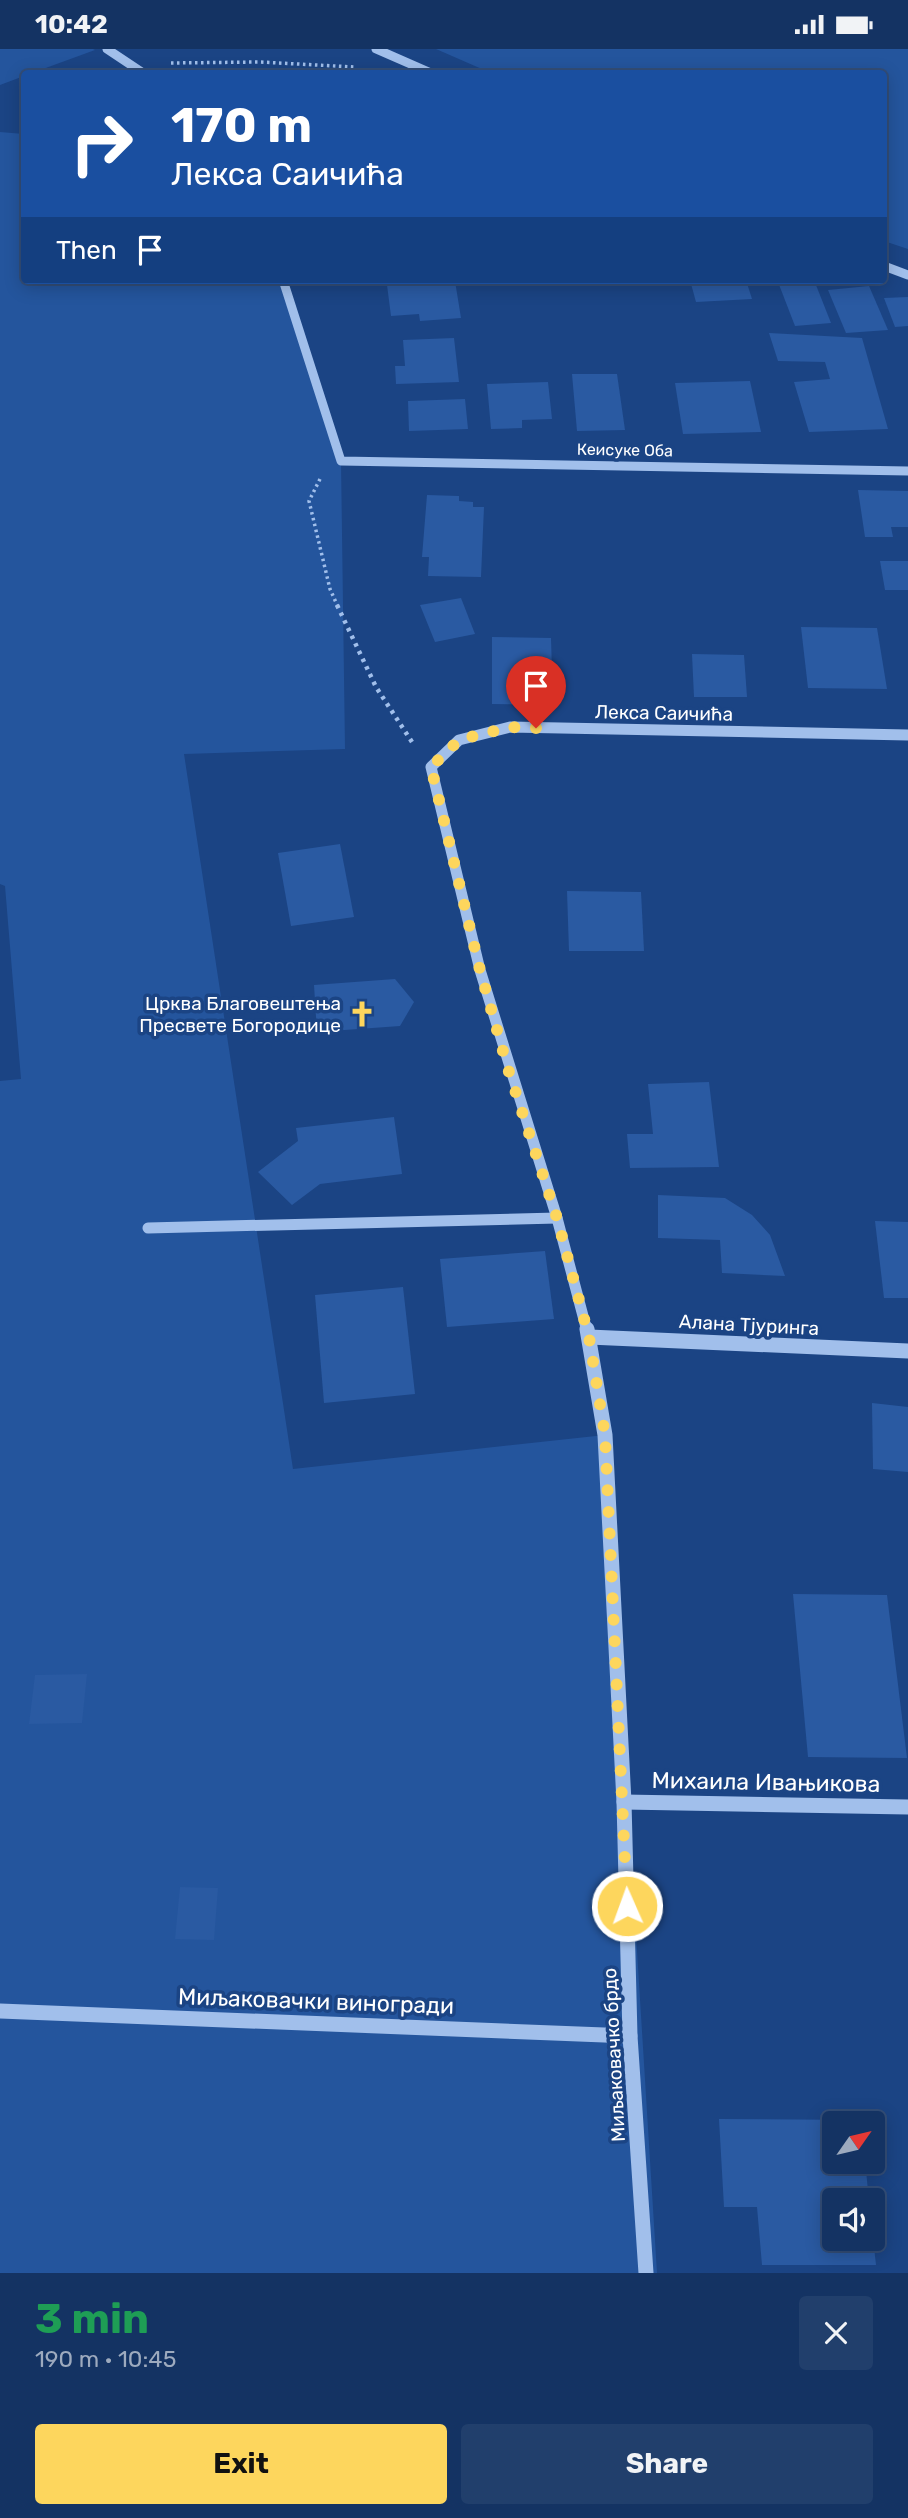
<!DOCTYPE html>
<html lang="en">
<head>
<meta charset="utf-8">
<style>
  :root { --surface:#143363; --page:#213f6c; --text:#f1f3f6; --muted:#9daabe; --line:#334e78; --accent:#fdd65d }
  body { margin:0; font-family:Rubik,sans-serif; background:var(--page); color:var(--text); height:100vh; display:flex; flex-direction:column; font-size:26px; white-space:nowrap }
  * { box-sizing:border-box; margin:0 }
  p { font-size:23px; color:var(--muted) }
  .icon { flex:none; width:38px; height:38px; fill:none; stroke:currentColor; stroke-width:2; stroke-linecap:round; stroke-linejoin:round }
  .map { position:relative; height:2224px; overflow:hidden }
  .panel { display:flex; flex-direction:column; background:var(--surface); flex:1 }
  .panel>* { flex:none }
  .banner { position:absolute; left:21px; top:21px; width:866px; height:214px; border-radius:7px; box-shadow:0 4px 18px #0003,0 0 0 2px var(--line); background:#1a4fa0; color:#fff; overflow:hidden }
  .needle { width:46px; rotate:56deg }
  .buttons { position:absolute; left:822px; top:2062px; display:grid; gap:14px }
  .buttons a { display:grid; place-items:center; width:63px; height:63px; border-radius:7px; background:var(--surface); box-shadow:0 4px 18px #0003,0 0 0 2px var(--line); font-size:35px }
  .pin { position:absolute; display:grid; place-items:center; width:60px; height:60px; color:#fff; margin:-72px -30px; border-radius:50% 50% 50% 0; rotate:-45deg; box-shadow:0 0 7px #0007 }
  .pin .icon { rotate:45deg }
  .me { position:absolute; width:77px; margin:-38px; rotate:358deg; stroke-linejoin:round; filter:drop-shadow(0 0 5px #0008) }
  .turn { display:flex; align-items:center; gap:24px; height:147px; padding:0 35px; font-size:32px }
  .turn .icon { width:91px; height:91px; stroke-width:2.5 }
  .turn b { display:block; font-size:49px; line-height:60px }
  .then { display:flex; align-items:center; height:66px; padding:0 35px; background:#0003; gap:14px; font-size:26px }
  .round { display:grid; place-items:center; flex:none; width:74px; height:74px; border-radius:7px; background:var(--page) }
  .head { display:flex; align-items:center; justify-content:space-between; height:119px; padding:0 35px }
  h1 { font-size:42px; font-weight:700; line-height:52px; color:#1e9e55 }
  .button { display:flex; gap:14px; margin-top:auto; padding:14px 35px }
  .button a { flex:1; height:80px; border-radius:7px; background:var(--accent); color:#111; font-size:28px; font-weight:700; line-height:80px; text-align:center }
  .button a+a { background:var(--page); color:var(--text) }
  .status { display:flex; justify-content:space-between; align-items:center; height:49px; padding:0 35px; background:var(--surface); direction:ltr }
  .status svg { height:19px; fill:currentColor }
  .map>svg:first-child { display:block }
</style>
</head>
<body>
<div class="status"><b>10:42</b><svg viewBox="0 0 49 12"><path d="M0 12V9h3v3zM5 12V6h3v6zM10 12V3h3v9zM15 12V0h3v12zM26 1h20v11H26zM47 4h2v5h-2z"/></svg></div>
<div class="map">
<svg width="908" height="2224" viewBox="0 0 908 2224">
  <rect width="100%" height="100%" fill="#1b4484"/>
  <g fill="#24559d">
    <path d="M0,0h93l2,1 -63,23h-8v3l-24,9z"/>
    <path d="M436,0h472v200l-24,-8v-168h-393z"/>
    <path d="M0,83l24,2v146h257l60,181 4,288 -161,5 109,715 312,-34 52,838h-657v-1192l21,-2 -16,-193 -5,-2z"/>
  </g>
  <g fill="#2a5aa2">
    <path d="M690,231h56l6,19 -56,3z"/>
    <path d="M814,231l17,43 -36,3 -17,-44z"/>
    <path d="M455,232l6,37 -41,3 -1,-7 -28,2 -4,-31z"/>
    <path d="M869,237l19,44 -42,3 -18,-43z"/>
    <path d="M908,248v29l-13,1 -11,-29z"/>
    <path d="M769,284l93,5 26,91 -79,3 -15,-50 36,-3 -5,-17 -47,-1z"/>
    <path d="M454,289l5,44 -63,2 -1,-18h10l-2,-26z"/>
    <path d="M572,325h45l8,56 -48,1z"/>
    <path d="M750,332l11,51 -78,2 -8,-51z"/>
    <path d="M548,333l4,37 -30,1v8l-31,1 -4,-45z"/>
    <path d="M465,350l3,30 -59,2 -1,-30z"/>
    <path d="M858,441l50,1v36h-17l2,10h-28z"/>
    <path d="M427,446l32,1v5l14,1v5h11l-3,70 -53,-1 1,-19h-7z"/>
    <path d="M880,512h28v29h-23z"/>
    <path d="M461,549l14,36 -40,8 -15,-37z"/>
    <path d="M801,578l76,1 10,61 -79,-1z"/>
    <path d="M492,588l59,1 2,67 -61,-1z"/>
    <path d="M692,605l52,1 3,42h-53z"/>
    <path d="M340,795l14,73 -63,9 -13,-73z"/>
    <path d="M567,842l74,1 3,59h-75z"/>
    <path d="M395,930l19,23 -14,24 -83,6 -3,-47z"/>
    <path d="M709,1033l10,85 -89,1 -3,-34h26l-5,-50z"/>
    <path d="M394,1068l8,57 -82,10 -28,21 -34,-33 40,-31 -2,-13z"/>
    <path d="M658,1146l67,3 27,17 18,20 15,41 -63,-3 -2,-33 -62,-2z"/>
    <path d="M875,1172l33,1v76h-24z"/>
    <path d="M545,1202l9,68 -107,8 -7,-68z"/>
    <path d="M403,1238l12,107 -91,9 -9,-108z"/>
    <path d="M872,1354l36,4v65l-35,-3z"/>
    <path d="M793,1545l94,1 20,163 -99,-1z"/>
    <path d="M87,1625l-5,49 -53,1 6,-49z"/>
    <path d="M180,1838l38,1 -4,52 -39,-1z"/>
    <path d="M719,2070l142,1v3h-26v38h30l4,39h-34v38h38l3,27h-114l-5,-58h-33z"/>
  </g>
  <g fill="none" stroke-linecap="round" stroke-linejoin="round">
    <g stroke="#a1bfeb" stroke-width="3.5" stroke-dasharray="2.5 3.5" stroke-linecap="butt">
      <path d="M171,14l89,-1 94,5"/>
      <path d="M320,430l-11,22 21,88 8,18"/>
    </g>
    <path stroke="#a1bfeb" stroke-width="4.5" stroke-dasharray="3.5 5" stroke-linecap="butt" d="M337,556l39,82 36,55"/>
    <g stroke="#a1bfeb" stroke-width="9">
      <path d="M107,0l36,24"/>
      <path d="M376,0l55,24"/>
      <path d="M884,217l24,9"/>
      <path d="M283,231l58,181 567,10"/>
    </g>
    <g stroke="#a1bfeb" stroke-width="11">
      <path d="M148,1179l409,-10"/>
      <path d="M587,1282l-30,-113 -77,-248 -49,-203 28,-27 51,-13 398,8"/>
    </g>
    <g stroke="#a1bfeb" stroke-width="15">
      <path d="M587,1280l18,106 19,367 6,234 16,237"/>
      <path d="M589,1288l319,14"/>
      <path d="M624,1753l284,5"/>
      <path d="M0,1962l630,25"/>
    </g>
  </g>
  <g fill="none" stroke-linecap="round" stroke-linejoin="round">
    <path stroke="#fdd65d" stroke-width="12" stroke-dasharray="0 21.6" d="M536,679l-26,-1 -51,13 -28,27 49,203 28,99 49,149 32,119 16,98 22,471"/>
  </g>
  <defs>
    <g id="church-bare" transform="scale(2.1)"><path d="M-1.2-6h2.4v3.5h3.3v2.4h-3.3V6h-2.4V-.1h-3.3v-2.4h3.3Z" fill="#fdd65d" stroke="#1b4484" stroke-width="2.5" paint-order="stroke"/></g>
  </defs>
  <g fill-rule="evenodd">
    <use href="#church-bare" x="362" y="965"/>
  </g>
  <g text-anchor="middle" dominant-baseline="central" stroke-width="7" stroke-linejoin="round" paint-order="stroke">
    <g font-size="16" fill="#fff" stroke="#1b4484">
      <text transform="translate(625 401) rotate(1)">Кеисуке Оба</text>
    </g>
    <g font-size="19" fill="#fff" stroke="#1b4484">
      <text transform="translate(664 664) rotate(1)">Лекса Саичића</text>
      <text transform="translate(749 1276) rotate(3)">Алана Тјуринга</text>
      <text transform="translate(614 2006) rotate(-93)">Миљаковачко брдо</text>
    </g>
    <g font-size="19" fill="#fff" stroke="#1b4484" text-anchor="end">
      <text x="341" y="954">Црква Благовештења<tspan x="341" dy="22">Пресвете Богородице</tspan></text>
    </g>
    <g font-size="23" fill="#fff" stroke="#1b4484">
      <text transform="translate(766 1733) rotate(1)">Михаила Ивањикова</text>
      <text transform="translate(316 1952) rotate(2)">Миљаковачки виногради</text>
    </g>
  </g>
</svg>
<div class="buttons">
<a><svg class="needle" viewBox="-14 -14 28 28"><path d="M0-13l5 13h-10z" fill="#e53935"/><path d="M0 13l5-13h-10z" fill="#9daabe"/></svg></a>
<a><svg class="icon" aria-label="sound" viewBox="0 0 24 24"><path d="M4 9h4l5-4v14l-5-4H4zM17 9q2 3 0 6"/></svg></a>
</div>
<div class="pin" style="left:536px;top:679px;background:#d93025"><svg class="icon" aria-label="arrive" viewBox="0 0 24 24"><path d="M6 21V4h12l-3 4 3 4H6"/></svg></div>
<svg class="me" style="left:627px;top:1857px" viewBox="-20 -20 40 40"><circle r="17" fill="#fdd65d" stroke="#fff" stroke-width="3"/><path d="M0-11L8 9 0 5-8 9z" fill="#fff"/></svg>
<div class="banner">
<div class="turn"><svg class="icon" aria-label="right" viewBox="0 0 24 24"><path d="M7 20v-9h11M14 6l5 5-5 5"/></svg><div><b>170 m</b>Лекса Саичића</div></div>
<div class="then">Then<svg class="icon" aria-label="arrive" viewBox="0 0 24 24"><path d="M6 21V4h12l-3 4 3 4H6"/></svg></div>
</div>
</div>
<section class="panel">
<div class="head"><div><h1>3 min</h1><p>190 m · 10:45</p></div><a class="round"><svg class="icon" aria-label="close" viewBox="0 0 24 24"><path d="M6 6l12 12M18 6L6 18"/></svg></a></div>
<div class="button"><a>Exit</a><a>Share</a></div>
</section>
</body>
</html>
